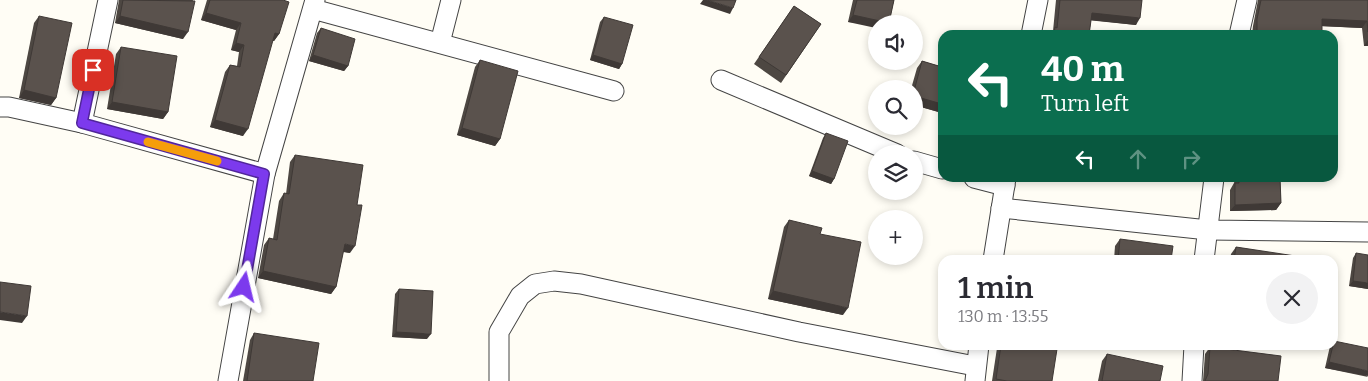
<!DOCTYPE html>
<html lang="en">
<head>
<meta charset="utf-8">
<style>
  :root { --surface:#fff; --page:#f2f2f3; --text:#2b2b33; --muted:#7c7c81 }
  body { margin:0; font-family:Bitter,serif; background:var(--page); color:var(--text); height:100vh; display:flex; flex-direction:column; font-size:19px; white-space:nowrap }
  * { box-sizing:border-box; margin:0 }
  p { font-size:16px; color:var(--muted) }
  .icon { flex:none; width:28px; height:28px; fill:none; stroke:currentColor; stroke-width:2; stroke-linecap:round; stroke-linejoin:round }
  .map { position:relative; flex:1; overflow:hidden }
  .details { position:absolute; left:938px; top:255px; width:400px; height:95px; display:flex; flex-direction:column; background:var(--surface); border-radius:15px; box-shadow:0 2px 8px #0003 }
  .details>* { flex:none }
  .guide { position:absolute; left:938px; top:30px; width:400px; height:152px; border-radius:15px; box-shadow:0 2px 8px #0003; background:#0b6e4f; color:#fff; overflow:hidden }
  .fabs { position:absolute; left:868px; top:15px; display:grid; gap:10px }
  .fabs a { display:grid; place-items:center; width:55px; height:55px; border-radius:50%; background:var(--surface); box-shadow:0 2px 8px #0003; font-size:25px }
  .pin { position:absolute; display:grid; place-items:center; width:42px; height:42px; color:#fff; margin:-21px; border-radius:10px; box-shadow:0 2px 8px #0006 }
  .me { position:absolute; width:55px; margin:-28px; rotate:10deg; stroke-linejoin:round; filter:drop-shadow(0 0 4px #0008) }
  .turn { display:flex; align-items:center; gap:18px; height:105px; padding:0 20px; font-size:22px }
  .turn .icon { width:65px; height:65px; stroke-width:2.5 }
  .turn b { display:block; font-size:35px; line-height:42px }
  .lanes { display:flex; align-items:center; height:48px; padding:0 20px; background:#0003; justify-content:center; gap:25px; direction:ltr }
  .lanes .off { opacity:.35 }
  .round { display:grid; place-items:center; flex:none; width:52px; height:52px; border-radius:26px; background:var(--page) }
  .head { display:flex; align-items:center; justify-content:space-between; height:85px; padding:0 20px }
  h1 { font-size:30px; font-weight:600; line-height:38px }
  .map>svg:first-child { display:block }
</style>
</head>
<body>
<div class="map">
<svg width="1368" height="381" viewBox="0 0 1368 381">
  <rect width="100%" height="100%" fill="#fffdf5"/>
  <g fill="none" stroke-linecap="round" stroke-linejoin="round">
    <g stroke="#444" stroke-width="21">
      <g id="minor">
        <path d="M313,9l301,82"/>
        <path d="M1031,35l7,-35"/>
        <path d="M1239,35l8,-35"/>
        <path d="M440,43l11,-43"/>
        <path d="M721,80l176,74"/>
        <path d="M0,107h9l73,16 183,51"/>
        <path d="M82,123l26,-123"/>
        <path d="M914,161l28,8"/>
        <path d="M974,178l31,8"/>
        <path d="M1001,208l207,22 160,2"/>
        <path d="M993,260l13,-82"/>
        <path d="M1204,260l10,-82"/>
        <path d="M228,381l37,-207 50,-174"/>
        <path d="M499,381v-49l21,-36 15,-12 19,-3 27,3 218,48 176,34"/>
        <path d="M975,381l4,-36"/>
        <path d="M1192,381l2,-36"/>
      </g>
    </g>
    <use href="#minor" stroke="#fff" stroke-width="19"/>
  </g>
  <g fill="#4d4742">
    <path d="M119,0h74l-10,39 -68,-16z"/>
    <path d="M207,0h76l-4,34 -5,7h-2l-29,95 -33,-9 15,-55 5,-7 7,1 2,-14 -8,-2 5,-20 -35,-10z"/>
    <path d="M853,0h41l-5,23v1h-13l-28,-2z"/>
    <path d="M1056,0h86l-6,25 -45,-5 -2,15h-39l3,-4z"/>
    <path d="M1258,0h110v46h-4l-2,-18 -40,-2v9h-70l1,-9z"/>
    <path d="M794,6l27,18 -40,59 -27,-19z"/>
    <path d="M39,16l17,82 -5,7 -32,-7 15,-75z"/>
    <path d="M604,17l18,47 -3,5 -29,-9 10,-38z"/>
    <path d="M321,28l27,38 -4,5 -35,-10 8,-28z"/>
    <path d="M121,47l47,65 -5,7 -56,-10 9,-55z"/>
    <path d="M480,60l20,79 -5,7 -38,-11 18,-68z"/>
    <path d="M922,61l20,6v46l-28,-8v-16h-3l6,-21z"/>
    <path d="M826,133l8,46 -3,5 -22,-8 14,-38z"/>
    <path d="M295,155l55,98 -7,-1 -7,35 -5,7 -73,-16 6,-33 5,-7 4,1 6,-38 5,-8 2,1 4,-32z"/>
    <path d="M1235,178h45l1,25 -5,7 -46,1v-21l4,-7z"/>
    <path d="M789,220l31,14 23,81 -75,-16 16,-72z"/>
    <path d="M1120,239l51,21h-57l1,-14z"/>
    <path d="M1236,247l79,13h-85l1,-6z"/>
    <path d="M1356,253l12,36 -19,-3 4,-28z"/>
    <path d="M399,289l28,50 -35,-2 3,-43z"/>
    <path d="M254,333l59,48h-70l7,-41z"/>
    <path d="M1334,341l34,36 -43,-9 5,-22 2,-1v-3z"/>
    <path d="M999,345h32l21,36h-60l5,-33z"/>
    <path d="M1210,347l68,34h-75l2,-27z"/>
    <path d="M1107,354l53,27h-62l4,-20z"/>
  </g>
  <g fill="#3f3936">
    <path d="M703,0h4l26,8 -3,6 -30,-10z"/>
    <path d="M206,13l35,10 -5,7 -35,-10z"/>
    <path d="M1092,13l48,5 -4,7 -49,-5z"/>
    <path d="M853,15l36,8v1h-13v4l-28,-6z"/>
    <path d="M120,16l68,16 -5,7 -68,-16z"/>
    <path d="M1322,19l45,2 -5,7 -44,-2z"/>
    <path d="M275,33l4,1 -5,7 -4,-1z"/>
    <path d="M1368,40v6h-4z"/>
    <path d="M236,43l8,2 -5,7 -8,-2z"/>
    <path d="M313,55l35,11 -4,5 -35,-10z"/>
    <path d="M593,55l29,9 -3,5 -29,-9z"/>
    <path d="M24,90l32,8 -5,7 -32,-7z"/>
    <path d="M914,96l28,8v9l-28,-8z"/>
    <path d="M112,102l56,10 -5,7 -56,-10z"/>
    <path d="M215,120l33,9 -5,7 -33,-9z"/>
    <path d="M462,128l38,11 -5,7 -38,-11z"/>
    <path d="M812,171l22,8 -3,5 -22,-8z"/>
    <path d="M1281,203l-5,7 -46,1 5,-6z"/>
    <path d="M345,244l10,2 -5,7 -10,-2z"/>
    <path d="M263,271l73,16 -5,7 -73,-16z"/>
    <path d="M1353,281l15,2v6l-19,-3z"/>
    <path d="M773,291l75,17 -5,7 -75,-16z"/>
    <path d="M0,312l27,4 -5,7 -22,-3z"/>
    <path d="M396,332l35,2 -4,5 -35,-2z"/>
    <path d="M1329,362l39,9v5l-43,-8z"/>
  </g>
  <g fill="#5a524d" stroke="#3f3936">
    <path d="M123,0l72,1 -7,31 -68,-16z"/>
    <path d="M210,0h73l6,2 -10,32 -4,-1 -27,96 -33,-9 15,-55 10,2 4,-22 -8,-2 5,-20 -35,-10z"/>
    <path d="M707,0h29l-3,8z"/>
    <path d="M857,0h37l-5,23 -36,-8z"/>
    <path d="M1060,0h82l-2,18 -48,-5 -3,22h-35l1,-8 2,1z"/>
    <path d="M1261,0h107v32l-1,-11 -45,-2v16h-65v-16z"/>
    <path d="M794,6l27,18 -35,51 -27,-18z"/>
    <path d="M39,16l33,7 -16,75 -32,-8z"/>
    <path d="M604,17l29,8 -11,39 -29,-9z"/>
    <path d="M321,28l34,11 -7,27 -35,-11z"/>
    <path d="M121,47l56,9 -9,56 -56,-10z"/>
    <path d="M480,60l38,11 -18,68 -38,-11z"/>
    <path d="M922,61l20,6v37l-28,-8v-5z"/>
    <path d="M826,133l22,8 -14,38 -22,-8z"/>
    <path d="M295,155l68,10 -6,40h5l-7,41 -10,-2 -9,43 -73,-16 6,-33 8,2 7,-47 5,1z"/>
    <path d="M1239,178h41l1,25 -46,2v-22h4z"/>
    <path d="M789,220l33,8 -2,6 41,8 -13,66 -75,-17z"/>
    <path d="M1120,239l53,7 -2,14h-53z"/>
    <path d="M1236,247l79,12v1h-81z"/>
    <path d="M1356,253l12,2v28l-15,-2z"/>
    <path d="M0,282l31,4 -4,30 -27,-4z"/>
    <path d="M399,289l34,2 -2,43 -35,-2z"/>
    <path d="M254,333l65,10 -6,38h-66z"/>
    <path d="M1334,341l34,7v23l-39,-9z"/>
    <path d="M1001,345h30l26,4 -5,32h-45l-11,-2z"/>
    <path d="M1210,347l71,9 -3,25h-73l3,-7z"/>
    <path d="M1107,354l56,12 -3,15h-58z"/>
  </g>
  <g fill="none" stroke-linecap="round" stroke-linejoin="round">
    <g stroke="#51269a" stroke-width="12">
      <path id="route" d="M93,70l-11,53 182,51 -20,113"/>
    </g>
    <use href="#route" stroke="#7c3aed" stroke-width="9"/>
    <path stroke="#f59e0b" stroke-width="9" d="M148,142l69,19"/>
  </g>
</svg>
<div class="fabs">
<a><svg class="icon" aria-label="sound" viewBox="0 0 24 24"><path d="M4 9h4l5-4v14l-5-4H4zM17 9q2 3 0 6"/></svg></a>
<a><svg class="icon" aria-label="search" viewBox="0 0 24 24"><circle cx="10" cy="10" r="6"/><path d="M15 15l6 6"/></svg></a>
<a><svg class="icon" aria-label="layers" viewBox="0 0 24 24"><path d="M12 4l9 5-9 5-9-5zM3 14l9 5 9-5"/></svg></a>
<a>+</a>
</div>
<div class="pin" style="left:93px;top:70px;background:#d93025"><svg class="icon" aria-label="arrive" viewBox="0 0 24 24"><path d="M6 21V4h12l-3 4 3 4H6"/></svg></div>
<svg class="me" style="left:244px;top:287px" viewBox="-20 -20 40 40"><path d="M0-17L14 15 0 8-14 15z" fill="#7c3aed" stroke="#fff" stroke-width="4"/></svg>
<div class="guide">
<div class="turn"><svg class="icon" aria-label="left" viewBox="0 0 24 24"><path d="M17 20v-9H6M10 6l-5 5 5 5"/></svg><div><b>40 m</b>Turn left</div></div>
<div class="lanes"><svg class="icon" aria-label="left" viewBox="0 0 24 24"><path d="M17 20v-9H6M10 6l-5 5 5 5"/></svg><svg class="icon off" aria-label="ahead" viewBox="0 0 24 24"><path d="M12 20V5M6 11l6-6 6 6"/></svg><svg class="icon off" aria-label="right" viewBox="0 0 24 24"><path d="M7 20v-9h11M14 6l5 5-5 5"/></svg></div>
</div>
<section class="details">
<div class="head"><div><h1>1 min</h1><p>130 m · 13:55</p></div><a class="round"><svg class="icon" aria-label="close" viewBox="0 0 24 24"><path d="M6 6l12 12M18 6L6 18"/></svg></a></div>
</section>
</div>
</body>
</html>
